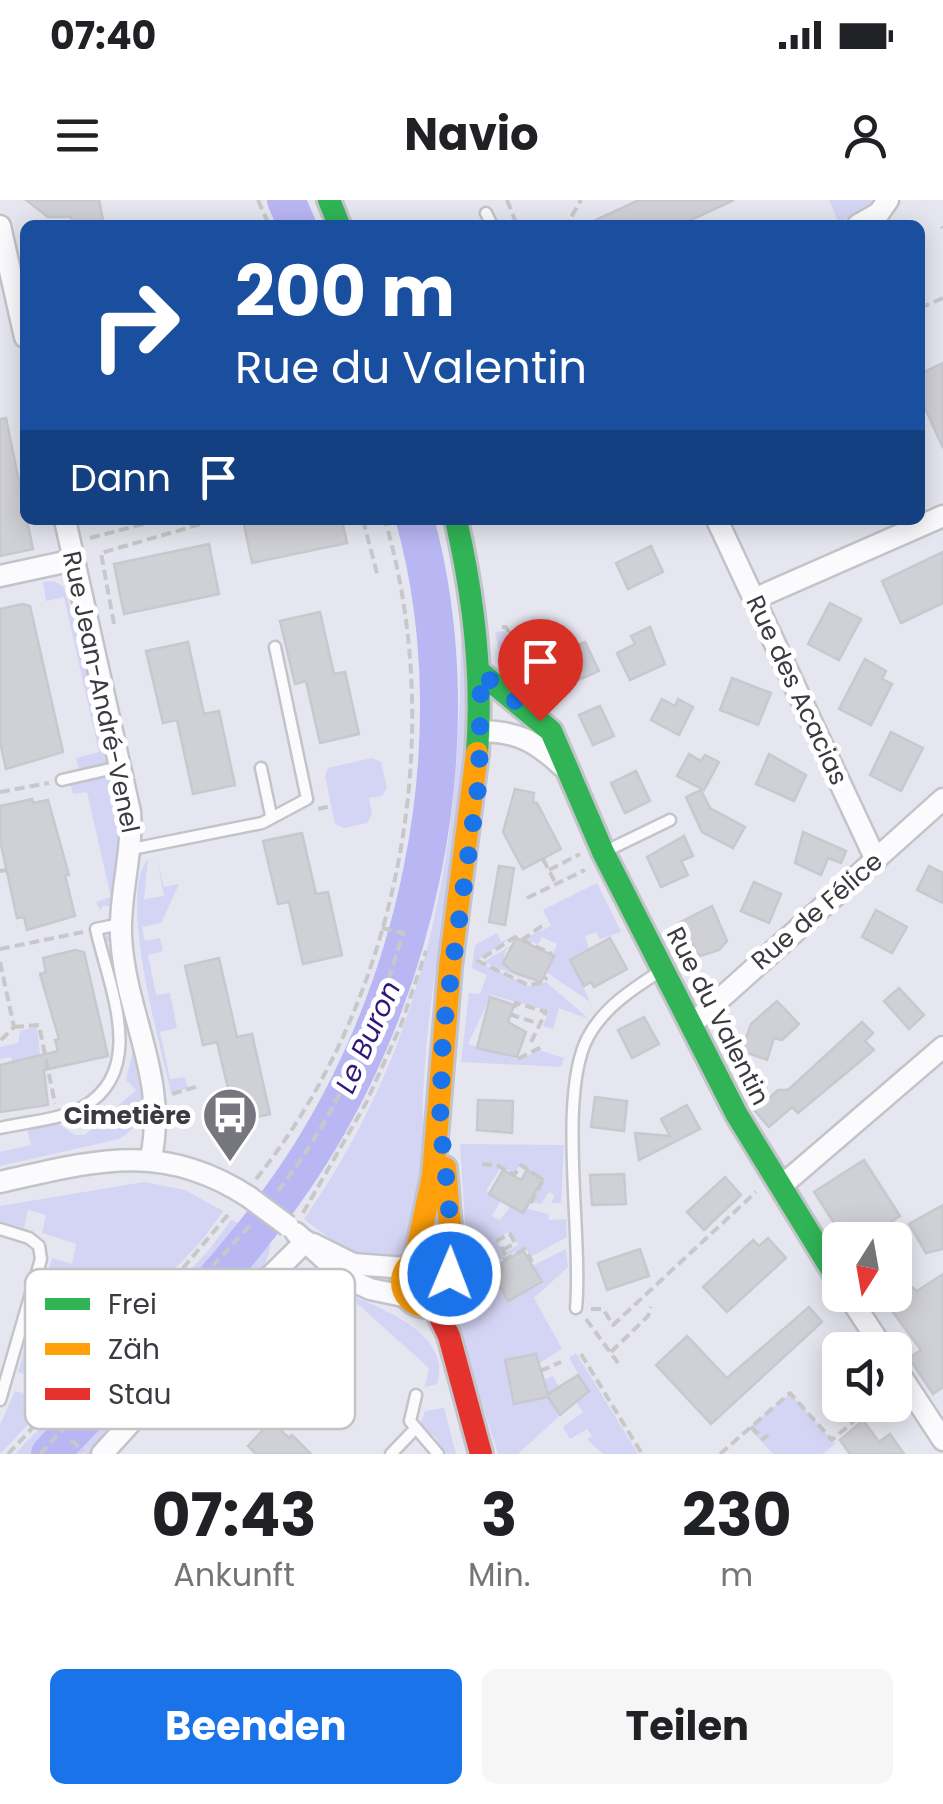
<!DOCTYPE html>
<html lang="de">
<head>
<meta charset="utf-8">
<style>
  :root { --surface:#fff; --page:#f6f6f6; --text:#202124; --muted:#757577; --accent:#1a73e8 }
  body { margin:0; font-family:Poppins,sans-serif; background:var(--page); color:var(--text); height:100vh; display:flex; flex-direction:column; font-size:38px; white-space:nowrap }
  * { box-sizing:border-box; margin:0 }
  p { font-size:32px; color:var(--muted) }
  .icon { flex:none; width:55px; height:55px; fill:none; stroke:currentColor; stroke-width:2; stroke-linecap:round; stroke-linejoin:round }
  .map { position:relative; height:1254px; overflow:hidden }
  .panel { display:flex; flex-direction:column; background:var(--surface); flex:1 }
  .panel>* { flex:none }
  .top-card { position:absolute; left:20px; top:20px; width:905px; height:305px; border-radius:15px; box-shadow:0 5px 25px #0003; background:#1a4fa0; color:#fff; overflow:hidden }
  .needle { width:65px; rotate:191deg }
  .buttons { position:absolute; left:822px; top:1022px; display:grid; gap:20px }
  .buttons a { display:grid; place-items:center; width:90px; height:90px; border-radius:15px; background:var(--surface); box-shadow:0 5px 25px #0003; font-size:50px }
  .pin { position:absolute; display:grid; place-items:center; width:85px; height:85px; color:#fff; margin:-102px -42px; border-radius:50% 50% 50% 0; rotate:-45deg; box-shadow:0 0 10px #0007 }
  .pin .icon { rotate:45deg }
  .me { position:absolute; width:110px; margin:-55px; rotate:1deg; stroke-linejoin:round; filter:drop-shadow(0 0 8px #0008) }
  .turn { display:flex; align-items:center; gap:35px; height:210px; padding:0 50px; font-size:45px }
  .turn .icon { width:130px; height:130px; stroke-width:2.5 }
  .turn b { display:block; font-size:70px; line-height:85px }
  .then { display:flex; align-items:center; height:95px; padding:0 50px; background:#0003; gap:20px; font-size:38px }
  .eta { display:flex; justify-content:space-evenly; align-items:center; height:170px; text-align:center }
  .eta b { font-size:60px; font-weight:700; line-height:70px }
  .button { display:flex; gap:20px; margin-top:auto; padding:20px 50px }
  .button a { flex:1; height:115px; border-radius:15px; background:var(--accent); color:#fff; font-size:40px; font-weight:700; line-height:115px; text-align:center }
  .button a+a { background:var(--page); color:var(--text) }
  .status { display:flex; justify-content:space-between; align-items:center; height:70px; padding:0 50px; background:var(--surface); direction:ltr }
  .status svg { height:28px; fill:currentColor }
  header { display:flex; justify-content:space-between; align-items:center; height:130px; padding:0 50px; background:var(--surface); font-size:45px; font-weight:700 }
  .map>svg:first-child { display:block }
</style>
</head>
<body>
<div class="status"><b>07:40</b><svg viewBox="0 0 49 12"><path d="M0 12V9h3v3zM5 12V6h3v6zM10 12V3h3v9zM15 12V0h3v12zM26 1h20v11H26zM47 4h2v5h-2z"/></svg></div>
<header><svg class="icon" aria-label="menu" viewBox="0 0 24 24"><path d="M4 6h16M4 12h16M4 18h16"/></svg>Navio<svg class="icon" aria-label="person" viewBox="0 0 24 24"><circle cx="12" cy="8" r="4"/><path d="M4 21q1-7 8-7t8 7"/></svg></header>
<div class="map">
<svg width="943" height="1254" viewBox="0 0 943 1254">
  <rect width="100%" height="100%" fill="#e6e6f0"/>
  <g fill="#d4d4f4">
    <path d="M829,0h47l-37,23z"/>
    <path d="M54,381l10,6 6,20h5l34,157 -30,6 -3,-12 23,-6 -35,-155 -18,4 -3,-19z"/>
    <path d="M504,431l3,4 30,67 -33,-27 -9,-43z"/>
    <path d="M461,438c11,46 5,98 1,144 -11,106 -35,209 -39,316 -2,48 13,113 -19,154 -22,29 -82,-19 -100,-33 125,-179 156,-368 157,-581z"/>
    <path d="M372,558l9,4 6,25 -5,9 -13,2 3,16 -5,9 -23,5 -9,-4 -10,-48 3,-8z"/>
    <path d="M104,575l9,5 10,53 -9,73h-12l-1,5 -5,-9 15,-5 -24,-105 -14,2 -3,-11z"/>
    <path d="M148,659l-4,40 20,-3 -7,-37 7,28 15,-3 -18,39 -19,4 3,14 15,-3 3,13 -15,4 8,40 14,-2 7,35 -17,4 10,47 15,-2 3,12 -17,3c-11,-48 -54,-198 -23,-233z"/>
    <path d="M597,683l24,49 -21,7 -4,-7 -11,4 4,13 -12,7 5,10 -6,5 19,42 -6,-12 -43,-29 11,-28 -15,-7 -4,7 -15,-5 28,-13 -8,-16z"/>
    <path d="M497,733l4,9 13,-6 -38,25 53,25 17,-4 43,37 -30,-11 -6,21 -10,-3 6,-15 -58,-16 -23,49 51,16 20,-10 25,8 -3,9 -100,-5 8,-69 11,1 7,-19 -15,-7 3,-23z"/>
    <path d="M107,735l7,7 32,150c0,22 -8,35 -27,47l-119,27v-14l31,-7 -4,-16 30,-6 18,12h10l51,-45 -10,-10 7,-29 -24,-109 -5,-1z"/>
    <path d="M512,745l-7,6 -1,12 29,19 -50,-20z"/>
    <path d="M37,827l3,28 -27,7 -2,-5 -11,2v-12l18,-4 2,-12z"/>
    <path d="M460,944l104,1 -3,58h-10l4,-8 -6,-3 -8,12 -10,-2 13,-22 -23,-16 -7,9 -13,-6 -15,24 15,9 -9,16 8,4 11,-14 11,7 3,-5 23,6 1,6 17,-1 1,18 -37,20 -5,-10 -17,8 -2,-3 12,-7 -8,-14 -14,8 9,18 -9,5 5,10 -7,4 14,25 34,-17 -10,-18 34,-17 2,18 -34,31 28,51 -24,15 -2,-10 -31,6 10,44 33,-7 -3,-18 8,-3 13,24 -6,15 -42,39h-20l-42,-132 13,-38z"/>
    <path d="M144,982l41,8 38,21 -20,28 -203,215v-29l15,-34 18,4 6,-17 -21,-6 34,-114 20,6 4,-20 -34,-11 4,-18 -18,-5 -4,18 -24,-7v-15z"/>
    <path d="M231,1020l17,7 -12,15 -199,212h-22l194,-204z"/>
    <path d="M260,1036l11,10 -8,24 -172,184h-32z"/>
    <path d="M344,1092c33,15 110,41 93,92l-12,3 4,-19 -77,-69 -4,17 -10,-13z"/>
    <path d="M576,1153l62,101h-35l-16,-15 5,-3 -5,-7 -17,10 -7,-12 20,-15 -7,-10 13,-11 -20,-33z"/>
    <path d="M790,1193l45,51 -12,10h-50l-24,-26z"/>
    <path d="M444,1208l12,46h-14l-6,-16 -16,-12 5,-15z"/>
  </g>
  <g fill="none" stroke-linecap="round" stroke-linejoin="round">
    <g stroke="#b9b6f4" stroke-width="38">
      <path d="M286,0l11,25"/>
      <path d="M50,1254c79,-84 165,-164 232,-258 135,-186 194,-452 133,-676"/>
    </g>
  </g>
  <g fill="#d0d0d7" stroke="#c8c8cf" stroke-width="2.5">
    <path d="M26,0h73l5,25h-31l-2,-8h-23z"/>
    <path d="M639,0h95l-54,25h-95z"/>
    <path d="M943,163v85l-23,-51v-23z"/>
    <path d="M6,218l27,131 -33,7v-137z"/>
    <path d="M243,320h99l5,23 -95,20z"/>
    <path d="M209,344l10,50 -95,20 -10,-50z"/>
    <path d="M651,346l12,26 -35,17 -12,-26z"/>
    <path d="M943,352v51l-42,20 -19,-42z"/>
    <path d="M830,403l31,16 -22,41 -31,-16z"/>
    <path d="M22,404l8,2 33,146 -57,17 -6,-27v-133z"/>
    <path d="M320,412l14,62 11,-2 14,62 -39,9 -14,-62 -11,3 -15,-63z"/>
    <path d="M650,427l15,37 -35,16 -13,-27 18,-9 -4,-8z"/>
    <path d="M188,442l16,72 15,-3 16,74 -42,9 -16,-74 -14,3 -17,-72z"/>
    <path d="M585,442l14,29 -34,15 -13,-29z"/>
    <path d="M865,459l21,12 -4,8 10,5 -21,41 -32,-16z"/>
    <path d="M732,478l39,15 -13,32 -38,-15z"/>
    <path d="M662,499l13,7 3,-7 15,8 -14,28 -28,-15z"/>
    <path d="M600,506l14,30 -21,9 -14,-30z"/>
    <path d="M891,532l32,16 -22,43 -31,-16z"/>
    <path d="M689,554l12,7 4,-6 14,7 -15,28 -27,-14z"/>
    <path d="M769,554l37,21 -12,26 -38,-17z"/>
    <path d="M636,571l14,30 -25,12 -14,-30z"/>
    <path d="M515,589l19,4 -1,9 4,1 24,46 -38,20 -20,-37z"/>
    <path d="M701,590l9,18 35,19 -12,21 -31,-16 -16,-35z"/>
    <path d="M32,599l1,4 15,-3 21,75h-4l10,41 -48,14 -3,-13 -7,1 -17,-78v-34z"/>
    <path d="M803,632l43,19 -5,12 -13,-5 -7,17 -26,-12z"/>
    <path d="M302,633l14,61 12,-2 14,63 -39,9 -14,-62 -11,2 -15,-63z"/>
    <path d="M684,636l9,20 -12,5 7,14 -27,12 -14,-30z"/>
    <path d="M499,666l15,2 -9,57 -16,-3z"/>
    <path d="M929,666l14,7v30l-26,-13z"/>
    <path d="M754,682l27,12 -12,29 -28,-12z"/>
    <path d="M712,706l15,35 -8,9 -19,6 -21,-33z"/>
    <path d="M876,710l31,17 -15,26 -30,-16z"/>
    <path d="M516,738l38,18 -13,26 -28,-10 -10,-9z"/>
    <path d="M610,738l17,31 -33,18 -3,-5 -7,4 -14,-26z"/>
    <path d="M75,750l9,2 24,104 -64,14 4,35 -48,7v-47l58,-14 -3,-11 4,-1 -19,-65 6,-2 -3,-14z"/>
    <path d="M219,758l18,79 15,-3 18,80 -34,8 -19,-80 -14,3 -18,-79z"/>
    <path d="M899,788l25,27 -15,14 -25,-28z"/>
    <path d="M490,797l24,8 -6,17 18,10 -9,25 -40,-9z"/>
    <path d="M777,801l22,23 -17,16 -8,-2 -7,22 -25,-9 9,-27z"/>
    <path d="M644,817l15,27 -27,14 -14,-28z"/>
    <path d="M862,822l11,11 -8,8 9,9 -76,63 -6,-6 -23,20 -14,-16 23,-21h10z"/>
    <path d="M595,897l32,4 -3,30 -33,-4z"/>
    <path d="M478,900l35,1 -1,32 -35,-3z"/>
    <path d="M687,905l13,24 -61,31 -4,-27 35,3 -9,-17z"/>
    <path d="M864,960l36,56 -36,24h-19l-31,-48z"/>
    <path d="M503,970l18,10 6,-10 16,9 -20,34 -34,-19z"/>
    <path d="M624,974l2,30 -34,1 -2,-30z"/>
    <path d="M725,977l16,18 -37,35 -17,-18z"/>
    <path d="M943,1005v44l-17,4 -17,-29z"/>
    <path d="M768,1038l18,20 -59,54 -24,-25 50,-47 6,6z"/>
    <path d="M640,1049l9,27 -42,14 -9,-27z"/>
    <path d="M523,1050l19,32 -34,19 -14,-25 9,-6 -3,-6z"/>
    <path d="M943,1074v113l-10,7 -24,-36 12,-8 -41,-55h15l17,-8 5,4z"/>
    <path d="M809,1107l13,15 -111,102 -55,-59 31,-29 40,42z"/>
    <path d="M536,1154l12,40 30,-19 11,16 -29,24 -12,-18 -34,7 -9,-44z"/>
    <path d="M863,1220l16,22 11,-8 14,20h-54l-10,-14z"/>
    <path d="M271,1221l18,17 3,-3 19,19h-55l-8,-8z"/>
  </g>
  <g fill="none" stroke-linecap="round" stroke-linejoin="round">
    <g stroke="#c3c3ca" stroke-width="15">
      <g id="lane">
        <path d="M486,13l6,12"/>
        <path d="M261,568l10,47"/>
        <path d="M62,580l57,-13"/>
        <path d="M132,649l130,-26 45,-24 -32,-152"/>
        <path d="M604,652l66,-32"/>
        <path d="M0,928c25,-6 61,-8 83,-21 65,-37 26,-120 13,-178l24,-5"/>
        <path d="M0,1029l29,9 10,8 2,13 -41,141"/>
        <path d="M576,1108c7,-69 -19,-213 12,-271 16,-30 46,-49 74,-67"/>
        <path d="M416,1195l-6,26 28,33"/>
        <path d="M391,1254l23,-24"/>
      </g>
    </g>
    <g stroke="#c3c3ca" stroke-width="25">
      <g id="street">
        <path d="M858,25l21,-12 9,-13"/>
        <path d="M0,26l25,111"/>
        <path d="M65,320l65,292c3,43 -11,83 -9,124 4,79 47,140 30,222"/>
        <path d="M717,320l159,340"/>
        <path d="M0,376l74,-16"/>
        <path d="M754,399l189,-83"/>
        <path d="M483,531c36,1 53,11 79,35"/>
        <path d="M691,825l252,-226"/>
        <path d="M0,982c94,-21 162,-42 249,15"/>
        <path d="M780,987l163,-140"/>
        <path d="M296,1033l48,44 26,12 38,8"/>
        <path d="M313,1044l40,20 53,4"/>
        <path d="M848,1095l36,55"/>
        <path d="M895,1167l48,73"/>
        <path d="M102,1254l101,-111 103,-102"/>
      </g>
    </g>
    <g stroke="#c3c3ca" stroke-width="28">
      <g id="fast">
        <path d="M329,0l10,25"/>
        <path d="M456,320c18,78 27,153 21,233"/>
        <path d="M481,473l70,58 52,121 134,263 103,168"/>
      </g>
    </g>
    <g stroke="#c3c3ca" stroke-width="28">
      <g id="slow">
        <path d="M445,968l6,71 -5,29"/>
        <circle cx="426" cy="1082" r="24"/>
        <path d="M415,1060l18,-84 17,-209 27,-214"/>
      </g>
    </g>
    <g stroke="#c3c3ca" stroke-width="28">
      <path id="jam" d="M434,1105l15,31 32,118"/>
    </g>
    <g stroke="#c8c8ca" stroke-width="4" stroke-dasharray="10 5" stroke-linecap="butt">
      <path d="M258,0l11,25"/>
      <path d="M507,0l10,25"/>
      <path d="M560,25l9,-4 12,-21"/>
      <path d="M942,26l1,2"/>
      <path d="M920,108l23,-10"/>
      <path d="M363,320l15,57"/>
      <path d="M90,338l69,-18"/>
      <path d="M114,424l-13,-71 114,-33"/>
      <path d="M502,427h4l26,55"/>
      <path d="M0,592l49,-9"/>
      <path d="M318,609l13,-3"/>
      <path d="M543,659l13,25"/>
      <path d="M549,670l31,-16"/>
      <path d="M0,671l6,-1"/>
      <path d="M527,698l58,-28"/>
      <path d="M542,726l-20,14 -7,-3 -37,24 50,24 14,-2 5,-6"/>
      <path d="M522,740l30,14"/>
      <path d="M0,749l83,-17"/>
      <path d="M0,762l14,65 -14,14"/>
      <path d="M14,827l25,-2 16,79"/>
      <path d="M531,842l15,-30 -30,-9 -4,12 25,8"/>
      <path d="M518,859l25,-13"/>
      <path d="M172,894l27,-8"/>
      <path d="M482,964l15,1 17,10 7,-10 22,15 -14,26"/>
      <path d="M256,979c142,-177 193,-440 129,-659"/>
      <path d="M278,991c59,-76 98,-166 125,-258l-21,-5"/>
      <path d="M303,1013l63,-110 35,-78 25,-74"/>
      <path d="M503,1050l12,-7 -5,-9 -12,6 9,18"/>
      <path d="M502,1071l-4,-8 27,-14 7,13"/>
      <path d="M591,1109h12l10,16 143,-133"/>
      <path d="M586,1119l32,44"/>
      <path d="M611,1152l37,-36 3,-9"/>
      <path d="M581,1154l61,100"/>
      <path d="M540,1171l21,-9"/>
      <path d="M751,1227l12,12 5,-4"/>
      <path d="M71,1240l12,11"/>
      <path d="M8,1254l176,-187 47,-56"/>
      <path d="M40,1254l213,-232"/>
      <path d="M720,1254l70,-61 42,47 41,-35"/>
    </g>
    <use href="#lane" stroke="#fbfbfd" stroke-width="10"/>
    <use href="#street" stroke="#fbfbfd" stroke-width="20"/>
    <use href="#fast" stroke="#30b455" stroke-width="22"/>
    <use href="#slow" stroke="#ff9f0a" stroke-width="22"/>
    <use href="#jam" stroke="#e5322d" stroke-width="22"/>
    <g stroke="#c3c3ca" stroke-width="25" stroke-linecap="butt">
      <path id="street-bridge" d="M249,997l39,29"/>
    </g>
    <use href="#street-bridge" stroke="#fbfbfd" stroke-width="20"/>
  </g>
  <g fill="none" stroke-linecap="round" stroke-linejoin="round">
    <path stroke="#1a73e8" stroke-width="18" stroke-dasharray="0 32.4" d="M450,1074l-1,-71 -9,-81 3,-90 36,-251 2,-108 59,48"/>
  </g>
  <defs>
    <g id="bus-pin" transform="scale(2.875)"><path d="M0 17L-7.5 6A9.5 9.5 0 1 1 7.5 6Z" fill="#76767e" stroke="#fff"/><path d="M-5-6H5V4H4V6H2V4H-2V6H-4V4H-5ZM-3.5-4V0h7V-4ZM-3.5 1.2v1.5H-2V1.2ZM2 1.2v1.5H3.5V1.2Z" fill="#fff"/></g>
  </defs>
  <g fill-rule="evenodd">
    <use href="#bus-pin" x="230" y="915"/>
  </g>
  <g text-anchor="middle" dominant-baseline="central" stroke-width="10" stroke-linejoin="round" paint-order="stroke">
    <g font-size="25" fill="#3a3a40" stroke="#fff">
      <text transform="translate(797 490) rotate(65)">Rue des Acacias</text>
      <text transform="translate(101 492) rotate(78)">Rue Jean-André-Venel</text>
      <text transform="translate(817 711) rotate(-41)">Rue de Félice</text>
      <text transform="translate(718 816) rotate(63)">Rue du Valentin</text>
    </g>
    <g font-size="25" font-weight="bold" fill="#3a3a40" stroke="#fff" text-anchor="end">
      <text x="191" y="915">Cimetière</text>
    </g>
    <g font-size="28" font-style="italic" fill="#301877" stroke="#fff">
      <text transform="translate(368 837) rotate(-66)">Le Buron</text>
    </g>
  </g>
  <rect x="25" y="1069" width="330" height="160" rx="15" fill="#fff" stroke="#c4c4c6" stroke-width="2.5"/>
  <rect x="45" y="1098" width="45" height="12" fill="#30b455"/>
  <rect x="45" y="1143" width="45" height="12" fill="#ff9f0a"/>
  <rect x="45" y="1188" width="45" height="12" fill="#e5322d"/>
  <g font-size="28" fill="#3a3a40">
    <text x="108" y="1114">Frei</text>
    <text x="108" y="1159">Zäh</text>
    <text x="108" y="1204">Stau</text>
  </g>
</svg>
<div class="buttons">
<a><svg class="needle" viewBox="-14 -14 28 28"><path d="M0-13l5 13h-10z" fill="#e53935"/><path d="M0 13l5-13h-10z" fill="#757577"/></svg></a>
<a><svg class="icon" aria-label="sound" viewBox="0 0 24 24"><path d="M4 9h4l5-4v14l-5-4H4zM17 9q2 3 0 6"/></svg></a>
</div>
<div class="pin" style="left:540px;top:521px;background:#d93025"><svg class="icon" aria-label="arrive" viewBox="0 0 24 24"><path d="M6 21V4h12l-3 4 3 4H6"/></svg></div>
<svg class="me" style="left:450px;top:1074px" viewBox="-20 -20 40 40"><circle r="17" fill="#1a73e8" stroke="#fff" stroke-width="3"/><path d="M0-11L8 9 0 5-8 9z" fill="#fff"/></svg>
<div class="top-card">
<div class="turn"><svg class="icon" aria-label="right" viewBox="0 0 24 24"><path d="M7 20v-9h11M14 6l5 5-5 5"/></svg><div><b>200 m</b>Rue du Valentin</div></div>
<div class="then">Dann<svg class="icon" aria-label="arrive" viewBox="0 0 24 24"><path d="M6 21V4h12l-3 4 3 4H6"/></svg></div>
</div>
</div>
<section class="panel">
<div class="eta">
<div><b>07:43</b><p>Ankunft</p></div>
<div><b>3</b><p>Min.</p></div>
<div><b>230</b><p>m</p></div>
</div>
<div class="button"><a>Beenden</a><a>Teilen</a></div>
</section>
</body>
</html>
